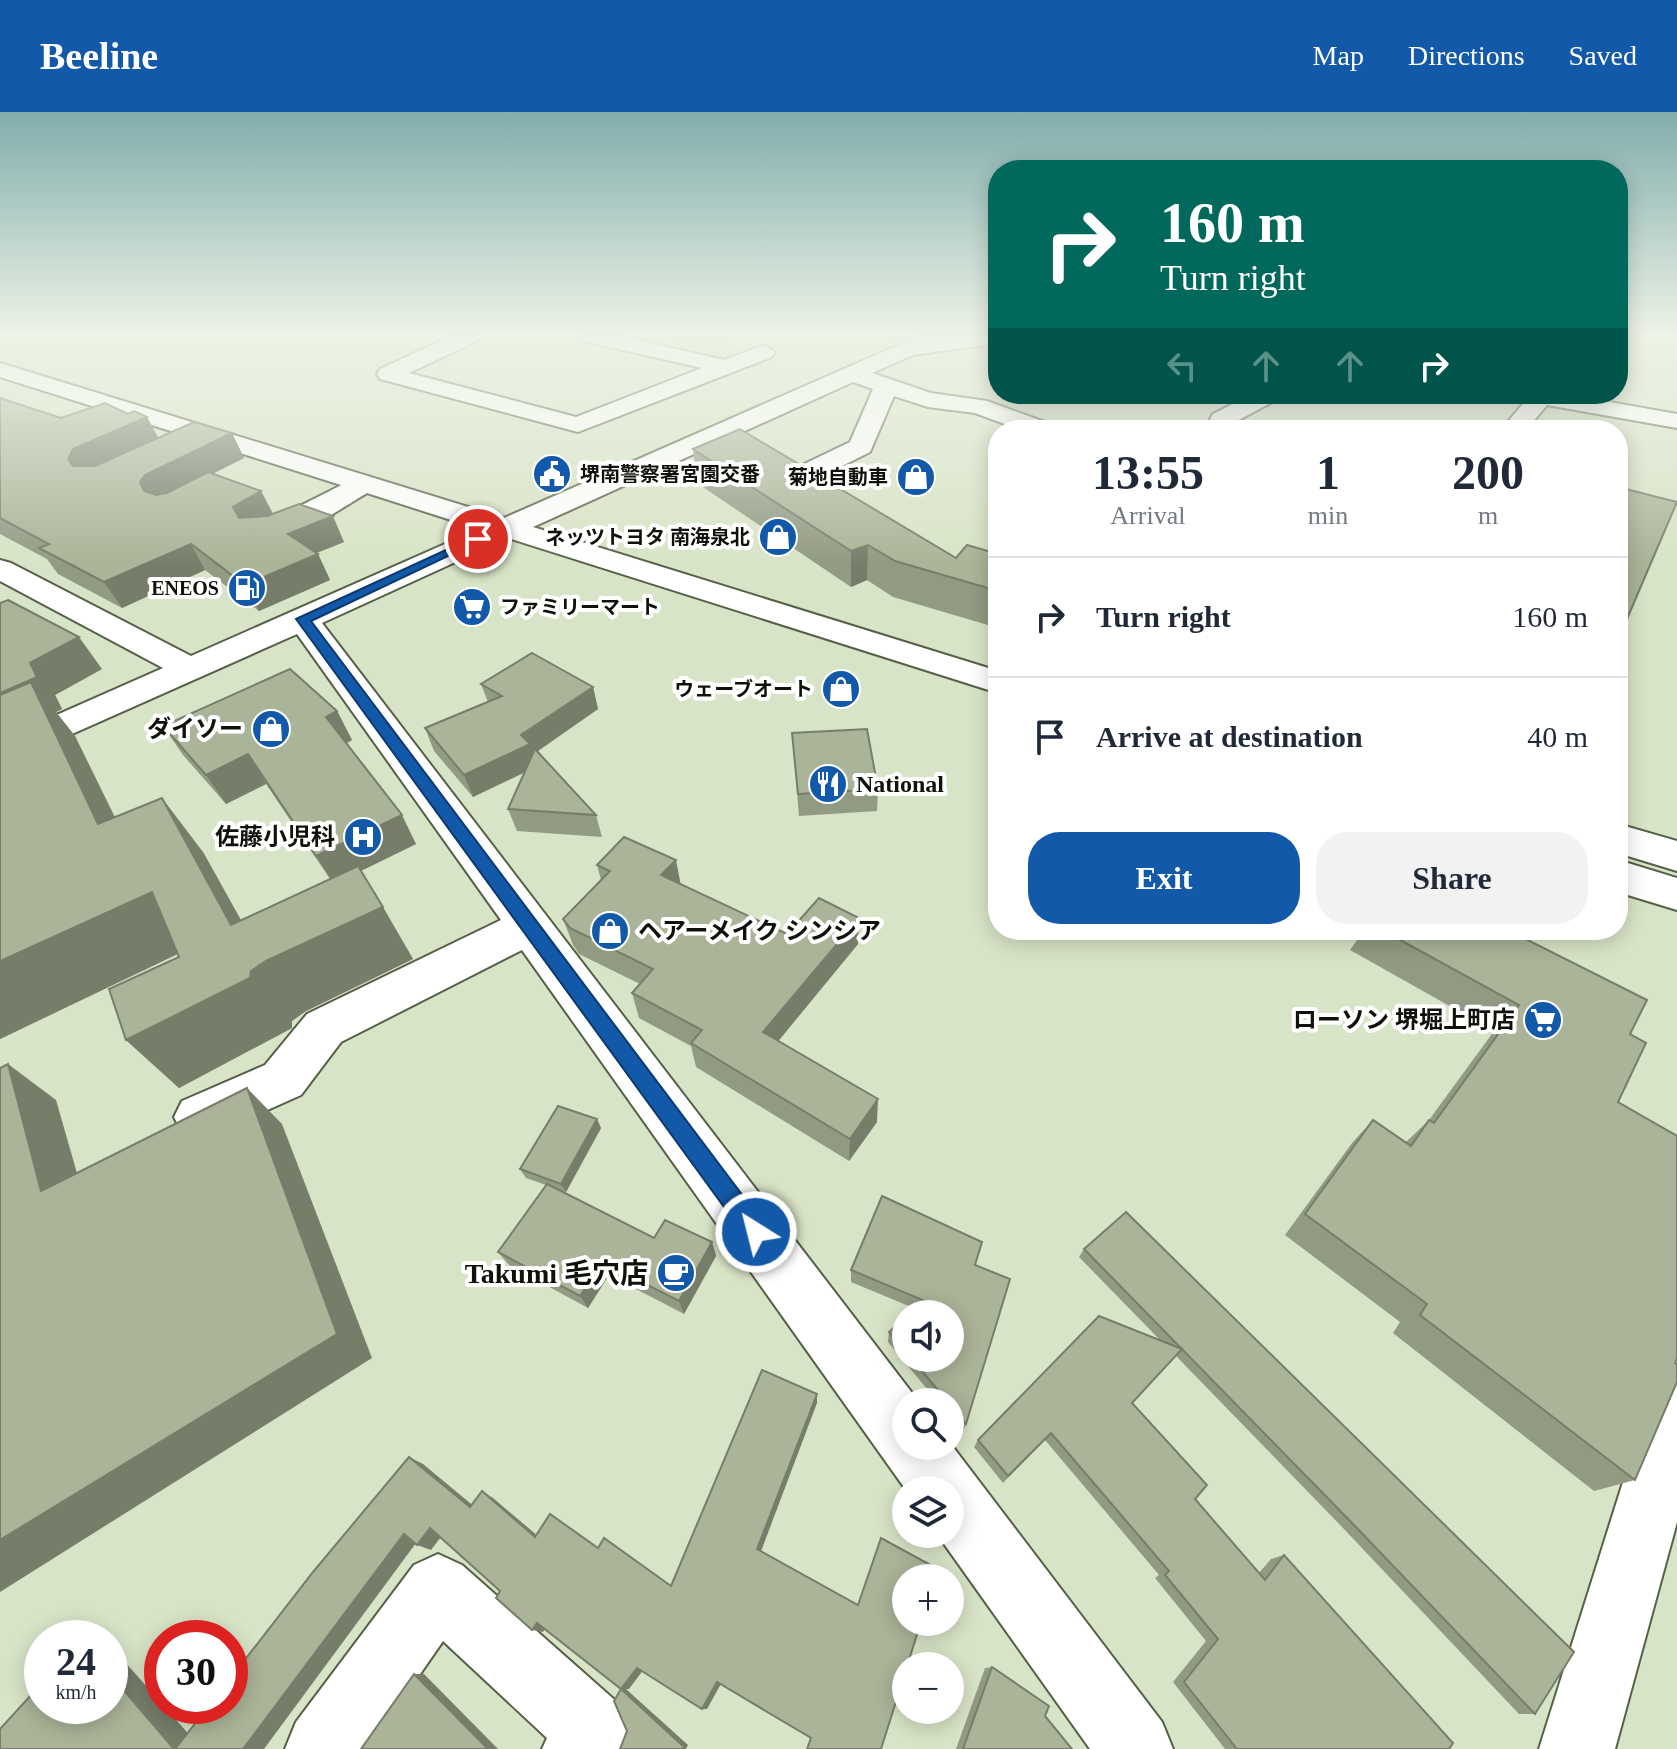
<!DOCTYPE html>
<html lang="en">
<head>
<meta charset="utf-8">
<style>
  :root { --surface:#fff; --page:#f2f2f3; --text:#1f2937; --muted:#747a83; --line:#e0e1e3; --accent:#1359a9 }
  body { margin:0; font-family:"Times New Roman","Noto Sans JP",serif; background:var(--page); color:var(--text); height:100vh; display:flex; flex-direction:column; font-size:30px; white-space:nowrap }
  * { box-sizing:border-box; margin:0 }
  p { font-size:26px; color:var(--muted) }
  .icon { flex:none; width:44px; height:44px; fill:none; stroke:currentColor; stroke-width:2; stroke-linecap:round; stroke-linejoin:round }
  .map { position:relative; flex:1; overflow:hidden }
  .sheet { position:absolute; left:988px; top:308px; width:640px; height:520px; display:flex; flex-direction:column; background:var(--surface); border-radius:32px; box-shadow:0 4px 20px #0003 }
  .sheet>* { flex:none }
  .banner { position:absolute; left:988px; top:48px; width:640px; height:244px; border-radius:32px; box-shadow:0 4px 20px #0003; background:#00695c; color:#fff; overflow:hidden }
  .tools { position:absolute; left:892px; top:1188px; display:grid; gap:16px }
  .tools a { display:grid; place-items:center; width:72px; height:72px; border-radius:50%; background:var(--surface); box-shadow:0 4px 20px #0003; font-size:40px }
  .speed { position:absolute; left:24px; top:1508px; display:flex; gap:16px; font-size:40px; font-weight:700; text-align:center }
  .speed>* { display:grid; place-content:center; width:104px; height:104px; border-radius:50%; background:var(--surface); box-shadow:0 4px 20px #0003; line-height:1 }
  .speed small { font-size:20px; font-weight:400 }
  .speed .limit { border:12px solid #d22; background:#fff; color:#111 }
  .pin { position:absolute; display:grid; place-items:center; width:68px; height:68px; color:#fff; margin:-34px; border:4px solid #fff; border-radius:50%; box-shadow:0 2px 8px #0007 }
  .me { position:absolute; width:88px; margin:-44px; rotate:324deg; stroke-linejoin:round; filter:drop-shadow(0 0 6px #0008) }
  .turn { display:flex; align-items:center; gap:28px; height:168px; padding:0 40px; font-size:36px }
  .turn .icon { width:104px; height:104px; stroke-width:2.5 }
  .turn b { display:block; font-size:56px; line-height:68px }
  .lanes { display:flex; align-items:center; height:76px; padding:0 40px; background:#0003; justify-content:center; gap:40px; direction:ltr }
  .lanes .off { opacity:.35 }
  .eta { display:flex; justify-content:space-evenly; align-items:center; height:136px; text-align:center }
  .eta b { font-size:48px; font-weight:700; line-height:56px }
  .button { display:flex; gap:16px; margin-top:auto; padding:16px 40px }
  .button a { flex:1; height:92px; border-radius:32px; background:var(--accent); color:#fff; font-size:32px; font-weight:700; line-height:92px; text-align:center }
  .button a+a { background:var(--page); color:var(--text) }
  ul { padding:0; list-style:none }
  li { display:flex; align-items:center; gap:24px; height:120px; padding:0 40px; border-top:2px solid var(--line) }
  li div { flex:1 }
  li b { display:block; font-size:30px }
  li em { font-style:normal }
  header { display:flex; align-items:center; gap:48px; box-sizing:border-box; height:112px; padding:0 40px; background:var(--accent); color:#fff }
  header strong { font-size:38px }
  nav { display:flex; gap:44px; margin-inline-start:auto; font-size:28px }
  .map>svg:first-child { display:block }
</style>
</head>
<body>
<header>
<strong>Beeline</strong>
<nav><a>Map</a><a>Directions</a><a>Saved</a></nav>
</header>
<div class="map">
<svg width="1677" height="1637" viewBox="0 0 1677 1637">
  <rect width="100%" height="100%" fill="#d8e4c7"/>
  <path fill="#c2d99e" d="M663,224h58l13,13 -6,3 5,4 -12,5 -61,-15 13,-4z"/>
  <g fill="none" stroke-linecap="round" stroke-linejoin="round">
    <g stroke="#566047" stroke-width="4">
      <g id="minor">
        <path d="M451,224h28l-2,5 -68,32 167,44 126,-49 -119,-27 -2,-5h39l104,24 40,-15 11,7 -3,5 -194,75 -198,-53 -3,-5 3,-5z"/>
        <path d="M919,224h79v7l-85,12 -41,18 59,20 56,8 66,24 3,5h-35l-46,-17 -47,-6 -34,-11 -24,56 -54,27h-18l-4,-6 4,-6 52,-25 23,-53 -20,-7 -320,145 465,144v22l-490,-155 -186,85 597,779h-13v44h44v-3l212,279 11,27h-83l-153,-215h13v-44h-44l-384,-540 -181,92 -40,53 -101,45 -18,-7 -8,-16 8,-16 83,-36 42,-51 194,-94 -204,-286 -297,132v-26l163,-72 -163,-87v-21l11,3 180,93 288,-127 -112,-36c-27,16 -84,56 -114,48l-4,-6c5,-8 77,-41 92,-50l-341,-108v-14l504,155z"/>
        <path d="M1252,282h30l-4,5 -47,25h-18l-3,-5 3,-5z"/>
        <path d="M1531,282h34l112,20v14l-130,-23 -21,25h-25z"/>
        <path d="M1618,712l59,17v30l-59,-18z"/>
        <path d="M1618,748l59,18v32l-59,-18z"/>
        <path d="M1677,1266v144l-62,227h-76l107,-340 9,-22z"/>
        <path d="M438,1442l24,11 156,138 11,26 -8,20h-79l5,-11 -104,-97 -75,108h-83l11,-27 118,-157z"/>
      </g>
    </g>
    <use href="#minor" fill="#fff" fill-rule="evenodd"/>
  </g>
  <g fill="#919b83">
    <path d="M884,224h24l-11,5z"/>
    <path d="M0,286l61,20 67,-4 19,3 11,21 74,-5 12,25 -32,16 49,17 12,23 71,28 -27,11 1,1 12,26 -71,31 -54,-41 -83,38 -64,-34 -11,-15 -47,-25z"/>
    <path d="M693,337l263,109 42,-4v74l-105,-31 -26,-17 -16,7 -154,-104z"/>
    <path d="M1618,375l6,139 -6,8z"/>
    <path d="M0,491l102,66 -47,26 7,14 -6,3 19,24 40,81 88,35 38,68 89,-41 -64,-95 -40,20 -43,-49 -20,-29 174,-15 15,29 -5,3 69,101 -55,27 52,88 -107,52 -14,10v7l-113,60 -53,-48 53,-83 -1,-3 -178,85z"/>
    <path d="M481,572l112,3 5,22 -61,43 59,63 6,22 -85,-6 -9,-22 16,-36 -51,24 -39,-46 -9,-23 63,-26z"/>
    <path d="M792,621l86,56 -1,22 -78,5z"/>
    <path d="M597,753l83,19 107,50 71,10 -80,97 99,81 -28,39 -153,-94 -5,-21 -52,-28 -7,-25 8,-9 -61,-30 -6,-9 -10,-26 38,-39z"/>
    <path d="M1364,818h144l122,104 -12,68 17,378 -41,11 -201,-158 7,-11 -115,-87 67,-92 21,-23 33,22 23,-22 65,-89 -144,-81z"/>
    <path d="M601,1016l-35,64 -7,-2 95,48 58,4 4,14 -32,58 -75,-39 -21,33 -79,-43 -11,-13 48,-67 -20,-7 -6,-9z"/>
    <path d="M1126,1100l409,502h-16l-176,-186 -167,-172 -44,47 63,96 64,74 12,-14 13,-4 165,194h-224l-52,-67 33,-41 -51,-63 4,-3 -114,-135 -42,43 -29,-36 4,-7 183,-99 -82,-84 5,-8z"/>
    <path d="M975,1153l-9,159 -3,8 -13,-15v-15h-12l-50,-60 1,-10 17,-15v41h44l-34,-49 -65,-27v-12z"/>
    <path d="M992,1555l53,49 27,33h-116l29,-81z"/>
  </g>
  <g fill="#767e6a">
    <path d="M898,224h10l-11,5z"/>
    <path d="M147,305l13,24 -77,42 -15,-24 5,-10z"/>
    <path d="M232,321l12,25 -84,42 -16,-9 -4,-9 5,-7z"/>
    <path d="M261,379l13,25 -28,17 -13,-26z"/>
    <path d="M333,404l11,26 -43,17 -13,-25z"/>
    <path d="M191,432l14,26 -83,38 -18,-26z"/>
    <path d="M868,433l-1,35 -16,7v-36z"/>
    <path d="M318,442l12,26 -71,31 -14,-26z"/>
    <path d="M79,525l23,32 -47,26 7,14 -6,3 19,24 69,142 -144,-154v-31l30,-30z"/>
    <path d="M593,575l5,22 -65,45 4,12 -64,31 -9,-22z"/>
    <path d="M337,599l15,29 -11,6 -15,-29z"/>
    <path d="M248,642l18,30 -40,20 -20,-29z"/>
    <path d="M162,686l41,54 61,110 119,-55 30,52 -107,52 -14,10v7l-113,60 -53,-48 105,-115z"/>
    <path d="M402,703l14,29 -82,40 -18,-28z"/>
    <path d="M676,748l5,26 -20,-11z"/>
    <path d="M152,780l46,52 -198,95v-78z"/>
    <path d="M859,806l-1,26 -92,112 -3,-24z"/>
    <path d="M8,952l48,36 35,122 -50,-31z"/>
    <path d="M247,976l35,36 90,234 -372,234v-52z"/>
    <path d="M878,987l-1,23 -28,39 1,-22z"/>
    <path d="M597,1007l4,9 -35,64 -5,-8z"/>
    <path d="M712,1130l4,14 -32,58 -5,-13z"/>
    <path d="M602,1150l7,13 -21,33 -8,-12z"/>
    <path d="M817,1282v9l-57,151 -3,-5z"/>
    <path d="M409,1345l14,7 59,49 -12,-6z"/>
    <path d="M482,1379l11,7 52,44 -10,-5z"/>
    <path d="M430,1416l14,5 -13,17 -14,-5z"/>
    <path d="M404,1422l15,5 -155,210h-21z"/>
    <path d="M537,1511l10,2 -4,7 -11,-2z"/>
    <path d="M110,1533l52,59v2h2l36,41 -26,2 -64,-75z"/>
    <path d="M637,1556l7,1 -15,20h-8z"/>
    <path d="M414,1562h10l74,75h-10z"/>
    <path d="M717,1570h5l-15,27h-5z"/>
    <path d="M621,1577h5l62,56 -2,4h-3z"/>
  </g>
  <g fill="#a9b498" stroke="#767e6a" stroke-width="2">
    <path d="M0,286l61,20 44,-15 23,11 6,-3 13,6 -74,32 -5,10 5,7h22l99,-44 38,11 -87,42 -5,7 4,9 12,4 11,-2 41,-21 53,19 -28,16 6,11 28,-2 32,-12 34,12 -45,18 30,20 -73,31 -54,-41 -87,38 -65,-34 10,-4 -49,-26z"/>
    <path d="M740,317l216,129 11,-13 31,9v37l-103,-30 -27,-16 -17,6 -158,-102z"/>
    <path d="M1618,375l59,15 -53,124 -6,-2z"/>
    <path d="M8,488l71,37 -49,26 7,14 -37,16v-90z"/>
    <path d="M532,541l61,34 -72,48 9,9 -66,31 -39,-47 77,-32 -21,-12z"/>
    <path d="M290,557l47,42 -11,6 76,98 -86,41 -68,-102 -42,21 -43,-49z"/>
    <path d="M31,570l67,142 64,-26 69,127 127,-59 25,41 -117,54 -15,10 -1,7 -124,62 -17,-51 70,-32 -27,-65 -152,69v-266z"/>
    <path d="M867,617l11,60 -80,5 -6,-61z"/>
    <path d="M535,637l61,66 -88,-6z"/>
    <path d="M624,725l52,23 -15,15 126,59 32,-36 40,20 -96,114 115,67 -28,40 -159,-96 11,-13 -70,-37 21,-24 -83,-41 -7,-9 47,-48 -13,-6z"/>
    <path d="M1382,818h126l139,70 -17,34 16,9 -28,59 59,34v222l-2,5 2,1v18l-42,98 -215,-165 7,-11 -122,-90 68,-94 38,26 18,-26 5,3 85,-118z"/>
    <path d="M8,952l33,127 206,-103 90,246 -337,206v-472z"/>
    <path d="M558,994l39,13 -36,65 -41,-15z"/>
    <path d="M547,1072l107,54 11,-18 47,22 -33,59 -77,-39 -22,34 -82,-44z"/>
    <path d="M882,1084l100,46 -7,23 35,14 -44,145 -16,-20v-2h-2l-37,-44h39v-44h-40l15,-13 -74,-31z"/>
    <path d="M1126,1100l448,440 -39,62 -181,-189 -270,-276z"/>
    <path d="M1099,1204l83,33 -50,54 75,82 -12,14 70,81 19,-25 169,188 -4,6h-212l-53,-67 34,-43 -53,-64 4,-4 -118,-138 -43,43 -30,-36z"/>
    <path d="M906,1205v35l-17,-20z"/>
    <path d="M762,1258l55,24 -60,155 101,56 23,-67 57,31 -3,9h-29v44h15l-14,44h-1v4l-25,79h-74l4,-11 -94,-56 -15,27 -65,-41 -16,21 -84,-66 -5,7 -36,-32 4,-7 -70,-63 -13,17 -13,-11 -161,215h-68l34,-43h21v-27l83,-107 96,-115 61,50 12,-16 53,46 15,-23 48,34 6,-10 67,48z"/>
    <path d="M992,1555l57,39 -4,10 27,33h-109z"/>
    <path d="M110,1562l64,75h-174v-20l42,-46v23h68z"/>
    <path d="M414,1562l74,75h-127z"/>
    <path d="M621,1577l63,58 -1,2h-63l7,-18 -13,-30z"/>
  </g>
  <linearGradient id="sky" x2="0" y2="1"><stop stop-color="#81adac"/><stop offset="0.49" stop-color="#edf3e6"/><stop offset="1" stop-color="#edf3e6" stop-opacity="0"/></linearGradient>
  <rect width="1677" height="453" fill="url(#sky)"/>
  <path fill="#1359a9" stroke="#0c3a6e" stroke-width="2" d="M474,425l10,2 -173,82 453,603 3,8 -3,8 -8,3 -8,-3 -452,-621z"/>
  <defs>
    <g id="civic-disc" transform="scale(2)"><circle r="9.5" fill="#1359a9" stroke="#fff"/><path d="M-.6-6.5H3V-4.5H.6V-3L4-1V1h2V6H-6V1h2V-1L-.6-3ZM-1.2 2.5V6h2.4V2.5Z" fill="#fff"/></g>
    <g id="shop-disc" transform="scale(2)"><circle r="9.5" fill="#1359a9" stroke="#fff"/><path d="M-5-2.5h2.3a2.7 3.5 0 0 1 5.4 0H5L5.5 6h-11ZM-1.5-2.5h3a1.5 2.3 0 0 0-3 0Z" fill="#fff"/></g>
    <g id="fuel-disc" transform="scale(2)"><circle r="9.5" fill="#1359a9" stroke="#fff"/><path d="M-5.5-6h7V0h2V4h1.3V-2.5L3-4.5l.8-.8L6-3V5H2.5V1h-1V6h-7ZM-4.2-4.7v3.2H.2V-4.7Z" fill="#fff"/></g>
    <g id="supermarket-disc" transform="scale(2)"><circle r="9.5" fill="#1359a9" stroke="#fff"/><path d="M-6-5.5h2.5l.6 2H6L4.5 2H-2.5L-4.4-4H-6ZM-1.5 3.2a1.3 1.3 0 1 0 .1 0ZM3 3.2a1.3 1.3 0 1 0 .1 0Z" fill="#fff"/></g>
    <g id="restaurant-disc" transform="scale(2)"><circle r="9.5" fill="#1359a9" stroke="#fff"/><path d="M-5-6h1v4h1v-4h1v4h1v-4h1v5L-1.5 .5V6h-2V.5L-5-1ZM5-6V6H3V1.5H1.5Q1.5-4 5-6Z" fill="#fff"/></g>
    <g id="hospital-disc" transform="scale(2)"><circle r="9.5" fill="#1359a9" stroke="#fff"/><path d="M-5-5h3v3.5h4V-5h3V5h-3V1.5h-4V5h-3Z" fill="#fff"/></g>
    <g id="cafe-disc" transform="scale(2)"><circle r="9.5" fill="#1359a9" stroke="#fff"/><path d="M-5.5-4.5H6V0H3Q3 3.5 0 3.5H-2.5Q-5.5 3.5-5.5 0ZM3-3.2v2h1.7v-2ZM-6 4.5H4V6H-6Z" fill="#fff"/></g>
  </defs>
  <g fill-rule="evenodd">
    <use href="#civic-disc" x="552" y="362"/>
    <use href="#shop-disc" x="916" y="365"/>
    <use href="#shop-disc" x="778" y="425"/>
    <use href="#fuel-disc" x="247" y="476"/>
    <use href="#supermarket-disc" x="472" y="495"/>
    <use href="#shop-disc" x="841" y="577"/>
    <use href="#shop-disc" x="271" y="617"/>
    <use href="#restaurant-disc" x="828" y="672"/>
    <use href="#hospital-disc" x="363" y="725"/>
    <use href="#shop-disc" x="610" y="819"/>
    <use href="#supermarket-disc" x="1543" y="908"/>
    <use href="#cafe-disc" x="676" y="1161"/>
  </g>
  <g text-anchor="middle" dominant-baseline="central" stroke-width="8" stroke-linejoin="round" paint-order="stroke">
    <g font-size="20" font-weight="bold" fill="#0e1208" stroke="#fff" text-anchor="end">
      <text x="580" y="362" text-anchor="start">堺南警察署宮園交番</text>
      <text x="888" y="365">菊地自動車</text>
      <text x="750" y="425">ネッツトヨタ 南海泉北</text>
      <text x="219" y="476">ENEOS</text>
      <text x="500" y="495" text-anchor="start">ファミリーマート</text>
      <text x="813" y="577">ウェーブオート</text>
    </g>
    <g font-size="24" font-weight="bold" fill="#0e1208" stroke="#fff" text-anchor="end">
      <text x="243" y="617">ダイソー</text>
      <text x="856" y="672" text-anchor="start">National</text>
      <text x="335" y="725">佐藤小児科</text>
      <text x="638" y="819" text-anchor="start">ヘアーメイク シンシア</text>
      <text x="1515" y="908">ローソン 堺堀上町店</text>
    </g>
    <g font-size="28" font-weight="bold" fill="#0e1208" stroke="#fff" text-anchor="end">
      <text x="648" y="1161">Takumi 毛穴店</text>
    </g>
  </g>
</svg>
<div class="tools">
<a><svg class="icon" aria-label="sound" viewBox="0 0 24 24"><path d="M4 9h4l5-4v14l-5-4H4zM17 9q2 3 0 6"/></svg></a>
<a><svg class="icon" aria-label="search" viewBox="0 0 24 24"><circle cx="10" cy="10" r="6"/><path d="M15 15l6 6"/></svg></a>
<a><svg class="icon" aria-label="layers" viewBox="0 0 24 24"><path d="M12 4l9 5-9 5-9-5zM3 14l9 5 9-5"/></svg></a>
<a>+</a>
<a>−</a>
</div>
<div class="speed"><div>24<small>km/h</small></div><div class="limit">30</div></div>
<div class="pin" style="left:478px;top:427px;background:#d93025"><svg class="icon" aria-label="arrive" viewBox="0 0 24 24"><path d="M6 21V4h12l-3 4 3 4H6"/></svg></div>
<svg class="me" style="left:756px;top:1120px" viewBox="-20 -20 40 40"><circle r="17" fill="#1359a9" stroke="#fff" stroke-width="3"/><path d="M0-11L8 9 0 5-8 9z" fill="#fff"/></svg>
<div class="banner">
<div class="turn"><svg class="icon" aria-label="right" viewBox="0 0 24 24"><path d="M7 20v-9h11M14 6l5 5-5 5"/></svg><div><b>160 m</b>Turn right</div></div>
<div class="lanes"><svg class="icon off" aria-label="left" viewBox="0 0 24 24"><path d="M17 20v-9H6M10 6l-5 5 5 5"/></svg><svg class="icon off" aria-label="ahead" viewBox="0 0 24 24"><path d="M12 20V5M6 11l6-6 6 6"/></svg><svg class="icon off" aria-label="ahead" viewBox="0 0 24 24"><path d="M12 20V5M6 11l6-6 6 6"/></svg><svg class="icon" aria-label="right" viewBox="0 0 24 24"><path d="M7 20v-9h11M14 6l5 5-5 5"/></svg></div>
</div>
<section class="sheet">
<div class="eta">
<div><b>13:55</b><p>Arrival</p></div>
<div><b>1</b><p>min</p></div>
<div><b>200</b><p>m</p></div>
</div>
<ul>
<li><svg class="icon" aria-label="right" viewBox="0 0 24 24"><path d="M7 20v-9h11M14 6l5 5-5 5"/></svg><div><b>Turn right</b></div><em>160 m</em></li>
<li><svg class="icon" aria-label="arrive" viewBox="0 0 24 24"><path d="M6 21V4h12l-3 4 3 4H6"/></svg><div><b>Arrive at destination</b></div><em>40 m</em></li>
</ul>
<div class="button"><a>Exit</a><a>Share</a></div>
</section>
</div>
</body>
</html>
